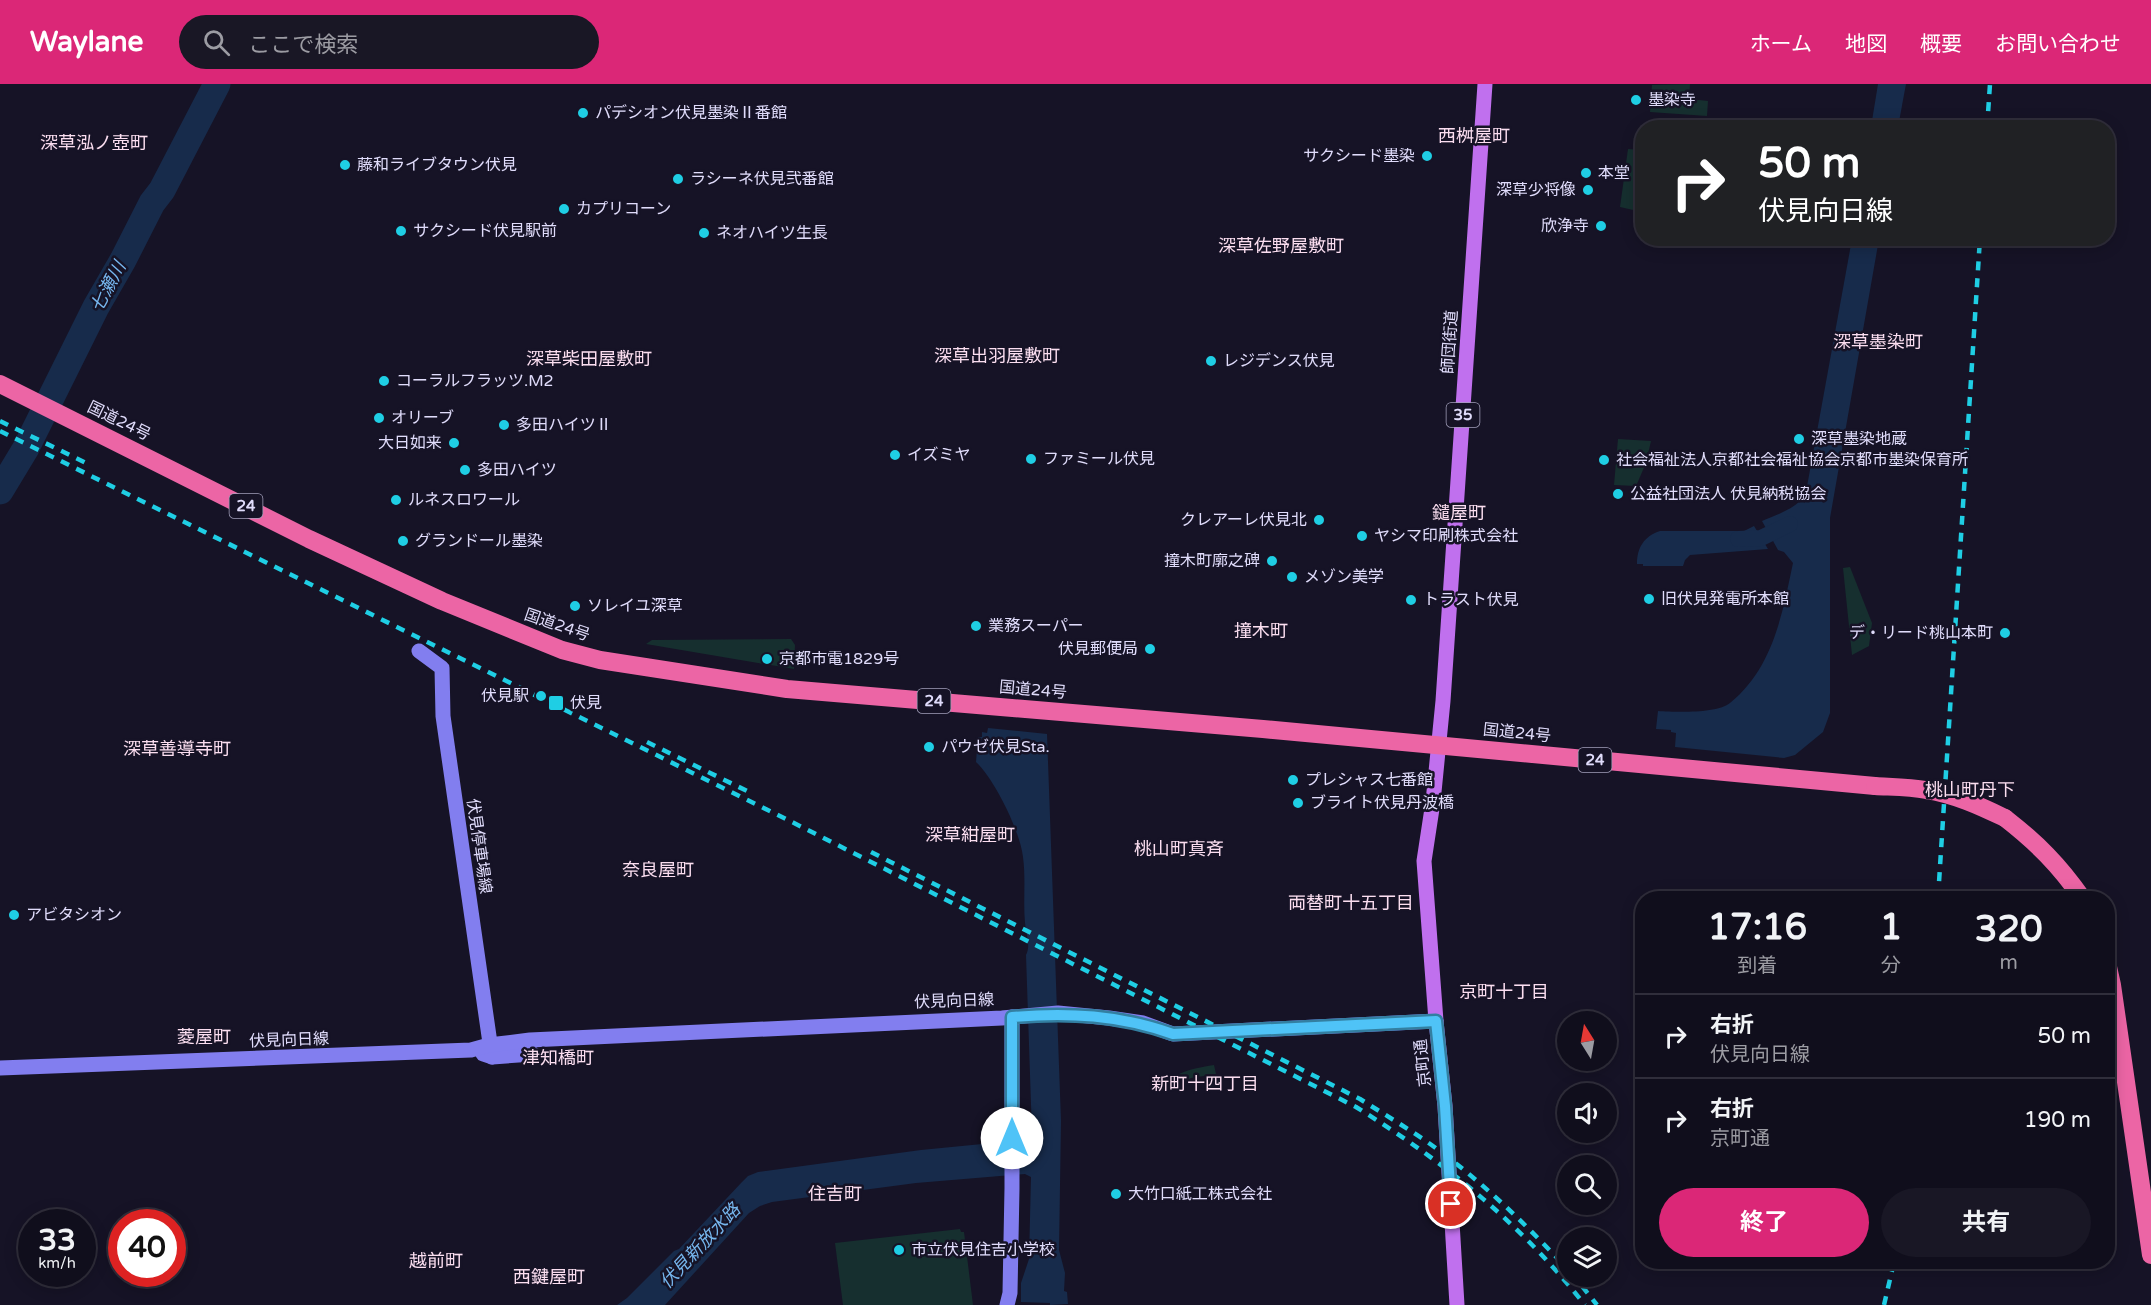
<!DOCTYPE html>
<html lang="ja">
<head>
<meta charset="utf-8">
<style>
  :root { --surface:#100e1c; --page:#191725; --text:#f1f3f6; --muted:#9c9ca3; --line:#302e3b; --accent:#db2777 }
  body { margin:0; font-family:"Varela Round","Noto Sans JP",sans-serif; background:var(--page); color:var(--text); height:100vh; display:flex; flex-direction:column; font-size:22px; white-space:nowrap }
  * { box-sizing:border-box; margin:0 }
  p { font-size:20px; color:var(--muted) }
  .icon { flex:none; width:33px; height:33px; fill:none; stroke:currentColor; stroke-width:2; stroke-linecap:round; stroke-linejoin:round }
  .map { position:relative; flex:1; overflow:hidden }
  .side { position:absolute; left:1635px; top:807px; width:480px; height:378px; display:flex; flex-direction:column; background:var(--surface); border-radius:24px; box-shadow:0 3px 15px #0003,0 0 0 2px var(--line) }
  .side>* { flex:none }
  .hud { position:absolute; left:1635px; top:36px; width:480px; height:126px; border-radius:24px; box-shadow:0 3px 15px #0003,0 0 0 2px var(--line); background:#202124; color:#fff; overflow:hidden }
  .needle { width:39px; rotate:349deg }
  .controls { position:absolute; left:1557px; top:927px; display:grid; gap:12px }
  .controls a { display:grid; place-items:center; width:60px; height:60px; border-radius:50%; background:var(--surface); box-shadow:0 3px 15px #0003,0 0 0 2px var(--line); font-size:30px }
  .speed { position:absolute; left:18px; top:1125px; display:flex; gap:12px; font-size:30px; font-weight:700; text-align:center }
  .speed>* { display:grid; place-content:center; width:78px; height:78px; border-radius:50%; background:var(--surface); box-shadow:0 3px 15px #0003,0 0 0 2px var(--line); line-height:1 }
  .speed small { font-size:15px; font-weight:400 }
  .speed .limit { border:9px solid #d22; background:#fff; color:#111 }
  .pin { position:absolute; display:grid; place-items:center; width:51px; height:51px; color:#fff; margin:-26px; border:3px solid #fff; border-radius:50%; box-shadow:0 2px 6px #0007 }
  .me { position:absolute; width:66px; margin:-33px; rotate:0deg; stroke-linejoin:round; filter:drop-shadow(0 0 4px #0008) }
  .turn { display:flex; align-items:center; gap:21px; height:126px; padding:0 24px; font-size:27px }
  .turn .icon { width:78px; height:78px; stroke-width:2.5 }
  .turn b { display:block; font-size:42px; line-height:51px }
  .eta { display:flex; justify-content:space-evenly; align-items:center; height:102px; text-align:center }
  .eta b { font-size:36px; font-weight:700; line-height:42px }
  .primary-button { display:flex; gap:12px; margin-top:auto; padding:12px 24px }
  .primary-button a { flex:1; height:69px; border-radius:36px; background:var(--accent); color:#fff; font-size:24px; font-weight:700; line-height:69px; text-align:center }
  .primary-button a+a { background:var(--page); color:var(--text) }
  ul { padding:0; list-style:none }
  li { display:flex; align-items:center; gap:18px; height:84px; padding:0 24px; border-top:2px solid var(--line) }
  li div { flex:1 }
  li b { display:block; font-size:22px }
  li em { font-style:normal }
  header { display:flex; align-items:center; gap:36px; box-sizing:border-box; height:84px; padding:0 30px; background:var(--accent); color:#fff }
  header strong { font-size:28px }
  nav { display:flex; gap:33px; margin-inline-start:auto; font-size:21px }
  .search { width:420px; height:54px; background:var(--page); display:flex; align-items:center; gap:15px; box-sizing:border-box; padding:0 21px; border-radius:33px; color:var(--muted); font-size:22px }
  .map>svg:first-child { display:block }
</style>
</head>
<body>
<header>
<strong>Waylane</strong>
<div class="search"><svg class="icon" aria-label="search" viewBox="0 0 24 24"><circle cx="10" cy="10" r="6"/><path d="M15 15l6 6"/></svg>ここで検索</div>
<nav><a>ホーム</a><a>地図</a><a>概要</a><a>お問い合わせ</a></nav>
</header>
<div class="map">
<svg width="2151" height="1221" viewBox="0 0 2151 1221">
  <rect width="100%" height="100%" fill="#161326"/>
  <g fill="#162f2f">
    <path d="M1690,0l-1,15 19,2 -1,15 -57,-4 2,-27z"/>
    <path d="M1628,65l14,1v62l-22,-5z"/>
    <path d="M1618,355l33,2 -5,22 -10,23 -22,-1z"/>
    <path d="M1850,483l22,56 -3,23 -17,9 -9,-87z"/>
    <path d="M791,555l4,6 -1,24 -148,-25 6,-4z"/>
    <path d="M1214,981l2,9 -25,4 -22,11 -1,-8c13,-11 29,-13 46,-16z"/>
    <path d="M960,1145l1,3h3l9,73h-130l-8,-62z"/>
  </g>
  <g fill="#172b4b">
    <path d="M1878,0h28l-8,43h-27z"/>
    <path d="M1852,155h27l-49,279v195l-7,19 -28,23 -11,3 -109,-11 1,-14 -5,-1v-2l-15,-1 2,-18c17,1 58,3 72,-8 43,-35 52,-88 63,-140l-9,-11 -6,-2 -16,-29c14,-6 39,-14 44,-29z"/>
    <path d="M1754,442l14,23 -78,6 -5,5 -2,6h-40v-2h-6c0,-16 7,-28 23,-33h84z"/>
    <path d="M988,644l59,6 14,387 -2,129 6,23 -1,18 3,1 1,12 -18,1v-2l-29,-1v-19l8,-24 2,-82 -6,-3 -109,9 -144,19 -12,4 -11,7 -84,92h-48l10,-7 47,-47 5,-2 63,-67 6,-6 10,-4 163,-22 103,-10 8,-6 -6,-179c5,-9 0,-22 -1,-32 -2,-22 1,-44 -2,-66 -3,-26 -28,-77 -47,-95l2,-25h4v-5l5,1z"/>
  </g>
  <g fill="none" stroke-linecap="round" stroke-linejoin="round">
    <path stroke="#172b4b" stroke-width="16" d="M1738,455l23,-1 29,-14"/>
    <path stroke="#172b4b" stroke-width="27" d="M0,407l26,-43 70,-141 27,-47 29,-57 10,-13 55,-106"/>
    <g stroke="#827eef" stroke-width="15">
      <path d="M419,567l23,17 1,48 49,341"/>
      <path d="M483,970l9,3 41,-3"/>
      <path d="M0,984l471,-18 18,-5 41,-5 472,-22 56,-5 51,5 34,5 30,11 263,-13"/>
      <path d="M1007,1221l3,-12 2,-105v-171"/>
    </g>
    <path stroke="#c070ee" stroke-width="15" d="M1457,1221l-12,-199 -9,-85 -12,-160 9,-59 10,-101 42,-617"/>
    <g stroke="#ec65a5" stroke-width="18">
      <path d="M0,300l309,155 133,62 120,49 38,10 187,29 476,40 612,57"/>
      <path d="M2005,734c32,25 54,47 77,80"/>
      <path d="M2108,883l4,18 39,270"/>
    </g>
    <g stroke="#1fcee4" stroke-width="4.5" stroke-dasharray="9 8" stroke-linecap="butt">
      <path d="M1987,44l3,-44"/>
      <path d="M0,337l86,42"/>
      <path d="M0,347l794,392 562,284c90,56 163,115 229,198"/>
      <path d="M647,658l100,49"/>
      <path d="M871,768l489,247c30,19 61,37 89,59 40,31 76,66 111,103"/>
      <path d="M1938,814l42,-660"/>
      <path d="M1582,1202l15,19"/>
      <path d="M1884,1221l10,-43"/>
    </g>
    <path stroke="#ec65a5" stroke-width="18" d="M1875,702c17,1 35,1 51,4 28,4 54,16 79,28"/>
  </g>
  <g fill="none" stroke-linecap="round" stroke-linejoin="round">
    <g stroke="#337fa1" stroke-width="15">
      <path id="route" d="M1012,1054v-121c56,-5 108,-2 161,17l263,-13 9,85 6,98"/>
    </g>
    <use href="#route" stroke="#4fc3f7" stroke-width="10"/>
  </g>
  <g fill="#1fcee4" stroke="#161326" stroke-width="2">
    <circle cx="1636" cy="16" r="6"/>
    <circle cx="583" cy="29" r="6"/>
    <circle cx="1427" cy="72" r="6"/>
    <circle cx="345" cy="81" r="6"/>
    <circle cx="1586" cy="89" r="6"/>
    <circle cx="678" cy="95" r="6"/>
    <circle cx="1588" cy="106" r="6"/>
    <circle cx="564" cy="125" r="6"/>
    <circle cx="1601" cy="142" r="6"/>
    <circle cx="401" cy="147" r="6"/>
    <circle cx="704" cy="149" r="6"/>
    <circle cx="1211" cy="277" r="6"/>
    <circle cx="384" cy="297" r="6"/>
    <circle cx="379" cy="334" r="6"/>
    <circle cx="504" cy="341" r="6"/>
    <circle cx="1799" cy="355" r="6"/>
    <circle cx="454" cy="359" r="6"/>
    <circle cx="895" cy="371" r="6"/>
    <circle cx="1031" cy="375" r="6"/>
    <circle cx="1604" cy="376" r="6"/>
    <circle cx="465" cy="386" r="6"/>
    <circle cx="1618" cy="410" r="6"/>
    <circle cx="396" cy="416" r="6"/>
    <circle cx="1319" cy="436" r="6"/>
    <circle cx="1362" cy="452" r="6"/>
    <circle cx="403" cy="457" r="6"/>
    <circle cx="1272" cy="477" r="6"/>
    <circle cx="1292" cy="493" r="6"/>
    <circle cx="1649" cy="515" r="6"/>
    <circle cx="1411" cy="516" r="6"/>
    <circle cx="575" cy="522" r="6"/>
    <circle cx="976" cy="542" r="6"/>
    <circle cx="2005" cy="549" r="6"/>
    <circle cx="1150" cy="565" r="6"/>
    <circle cx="767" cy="575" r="6"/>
    <circle cx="541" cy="612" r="6"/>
    <rect x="548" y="611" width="16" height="16" rx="3"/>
    <circle cx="929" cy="663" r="6"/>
    <circle cx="1293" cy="696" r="6"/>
    <circle cx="1298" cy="719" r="6"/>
    <circle cx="14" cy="831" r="6"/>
    <circle cx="1116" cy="1110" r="6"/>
    <circle cx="899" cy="1166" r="6"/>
  </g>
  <g text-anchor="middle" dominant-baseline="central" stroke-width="5" stroke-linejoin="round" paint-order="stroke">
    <g fill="#161326" stroke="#a3a0bb" stroke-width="1.5">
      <rect x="1446.5" y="319" width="33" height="24" rx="4.5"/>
      <rect x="229.5" y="410" width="33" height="24" rx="4.5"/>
      <rect x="917.5" y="605" width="33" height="24" rx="4.5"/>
      <rect x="1578.5" y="664" width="33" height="24" rx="4.5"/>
    </g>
    <g font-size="15" font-weight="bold" fill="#e0dcfb">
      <text x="1463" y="331">35</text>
      <text x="246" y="422">24</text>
      <text x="934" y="617">24</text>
      <text x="1595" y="676">24</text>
    </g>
    <g font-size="16" fill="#e0dcfb" stroke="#161326" text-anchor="start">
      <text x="1648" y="16">墨染寺</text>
      <text x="595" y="29">パデシオン伏見墨染Ⅱ番館</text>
      <text x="1415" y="72" text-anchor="end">サクシード墨染</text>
      <text x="357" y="81">藤和ライブタウン伏見</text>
      <text x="1598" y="89">本堂</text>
      <text x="690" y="95">ラシーネ伏見弐番館</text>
      <text x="1576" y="106" text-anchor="end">深草少将像</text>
      <text x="576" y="125">カプリコーン</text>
      <text x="1589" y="142" text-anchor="end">欣浄寺</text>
      <text x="413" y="147">サクシード伏見駅前</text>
      <text x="716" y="149">ネオハイツ生長</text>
      <text x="1223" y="277">レジデンス伏見</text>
      <text x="396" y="297">コーラルフラッツ.M2</text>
      <text x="391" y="334">オリーブ</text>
      <text x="516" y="341">多田ハイツⅡ</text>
      <text x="1811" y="355">深草墨染地蔵</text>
      <text x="442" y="359" text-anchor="end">大日如来</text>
      <text x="907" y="371">イズミヤ</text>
      <text x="1043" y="375">ファミール伏見</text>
      <text x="1616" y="376">社会福祉法人京都社会福祉協会京都市墨染保育所</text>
      <text x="477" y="386">多田ハイツ</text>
      <text x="1630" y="410">公益社団法人 伏見納税協会</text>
      <text x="408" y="416">ルネスロワール</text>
      <text x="1307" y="436" text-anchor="end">クレアーレ伏見北</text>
      <text x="1374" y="452">ヤシマ印刷株式会社</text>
      <text x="415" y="457">グランドール墨染</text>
      <text x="1260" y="477" text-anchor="end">撞木町廓之碑</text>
      <text x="1304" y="493">メゾン美学</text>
      <text x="1661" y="515">旧伏見発電所本館</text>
      <text x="1423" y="516">トラスト伏見</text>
      <text x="587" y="522">ソレイユ深草</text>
      <text x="988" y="542">業務スーパー</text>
      <text x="1993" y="549" text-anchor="end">デ・リード桃山本町</text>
      <text x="1138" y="565" text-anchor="end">伏見郵便局</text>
      <text x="779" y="575">京都市電1829号</text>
      <text x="529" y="612" text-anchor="end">伏見駅</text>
      <text x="570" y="619">伏見</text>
      <text x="941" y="663">パウゼ伏見Sta.</text>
      <text x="1305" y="696">プレシャス七番館</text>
      <text x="1310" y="719">ブライト伏見丹波橋</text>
      <text x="26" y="831">アビタシオン</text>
      <text x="1128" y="1110">大竹口紙工株式会社</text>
      <text x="911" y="1166">市立伏見住吉小学校</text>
    </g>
    <g font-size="16" fill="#e0dcfb" stroke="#161326">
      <text transform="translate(1450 258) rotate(-86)">師団街道</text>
      <text transform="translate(119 337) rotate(26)">国道24号</text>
      <text transform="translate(557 541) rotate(19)">国道24号</text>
      <text transform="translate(1033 606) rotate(5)">国道24号</text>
      <text transform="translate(1517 649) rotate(6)">国道24号</text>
      <text transform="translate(479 762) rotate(82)">伏見停車場線</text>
      <text transform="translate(954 917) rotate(-2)">伏見向日線</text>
      <text transform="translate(289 956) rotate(-2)">伏見向日線</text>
      <text transform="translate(1423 979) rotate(-96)">京町通</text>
    </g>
    <g font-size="18" fill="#fbdef0" stroke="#161326">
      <text x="1474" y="52">西桝屋町</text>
      <text x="94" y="59">深草泓ノ壺町</text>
      <text x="1281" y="162">深草佐野屋敷町</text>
      <text x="1878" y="258">深草墨染町</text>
      <text x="997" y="272">深草出羽屋敷町</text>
      <text x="589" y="275">深草柴田屋敷町</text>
      <text x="1459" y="429">鑓屋町</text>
      <text x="1261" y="547">撞木町</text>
      <text x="177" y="665">深草善導寺町</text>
      <text x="1970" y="706">桃山町丹下</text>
      <text x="970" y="751">深草紺屋町</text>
      <text x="1179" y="765">桃山町真斉</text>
      <text x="658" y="786">奈良屋町</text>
      <text x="1351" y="819">両替町十五丁目</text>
      <text x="1504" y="908">京町十丁目</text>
      <text x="204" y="953">菱屋町</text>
      <text x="558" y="974">津知橋町</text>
      <text x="1205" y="1000">新町十四丁目</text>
      <text x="835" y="1110">住吉町</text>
      <text x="436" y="1177">越前町</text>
      <text x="549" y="1193">西鍵屋町</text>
    </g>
    <g font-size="18" font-style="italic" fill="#76b6ee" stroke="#161326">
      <text transform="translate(108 203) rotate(-62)">七瀬川</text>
      <text transform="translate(700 1162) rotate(-47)">伏見新放水路</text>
    </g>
  </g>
</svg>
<div class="controls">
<a><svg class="needle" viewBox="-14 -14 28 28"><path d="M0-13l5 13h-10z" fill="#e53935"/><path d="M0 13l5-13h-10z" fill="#9c9ca3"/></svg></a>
<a><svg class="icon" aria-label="sound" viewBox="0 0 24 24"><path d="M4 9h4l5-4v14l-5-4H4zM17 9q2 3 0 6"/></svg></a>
<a><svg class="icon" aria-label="search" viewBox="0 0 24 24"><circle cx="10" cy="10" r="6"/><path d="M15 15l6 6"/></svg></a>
<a><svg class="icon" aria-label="layers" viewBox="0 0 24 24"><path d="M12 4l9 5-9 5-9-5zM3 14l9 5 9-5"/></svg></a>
</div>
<div class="speed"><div>33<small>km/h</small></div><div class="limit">40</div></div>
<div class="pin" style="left:1451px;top:1120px;background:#d93025"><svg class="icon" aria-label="arrive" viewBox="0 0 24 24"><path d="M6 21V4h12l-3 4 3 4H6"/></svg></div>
<svg class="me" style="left:1012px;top:1054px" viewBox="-20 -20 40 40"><circle r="19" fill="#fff"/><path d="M0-13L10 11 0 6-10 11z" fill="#4fc3f7"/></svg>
<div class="hud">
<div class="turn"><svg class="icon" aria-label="right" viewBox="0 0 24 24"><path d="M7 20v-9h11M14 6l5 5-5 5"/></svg><div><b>50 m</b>伏見向日線</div></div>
</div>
<section class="side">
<div class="eta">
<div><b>17:16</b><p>到着</p></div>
<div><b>1</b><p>分</p></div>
<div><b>320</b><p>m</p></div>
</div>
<ul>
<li><svg class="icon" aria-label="right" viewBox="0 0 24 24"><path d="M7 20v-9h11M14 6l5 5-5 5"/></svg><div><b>右折</b><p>伏見向日線</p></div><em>50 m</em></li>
<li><svg class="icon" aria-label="right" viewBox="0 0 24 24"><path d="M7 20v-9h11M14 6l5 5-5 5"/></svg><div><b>右折</b><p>京町通</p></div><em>190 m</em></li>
</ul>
<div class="primary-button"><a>終了</a><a>共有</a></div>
</section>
</div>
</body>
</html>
